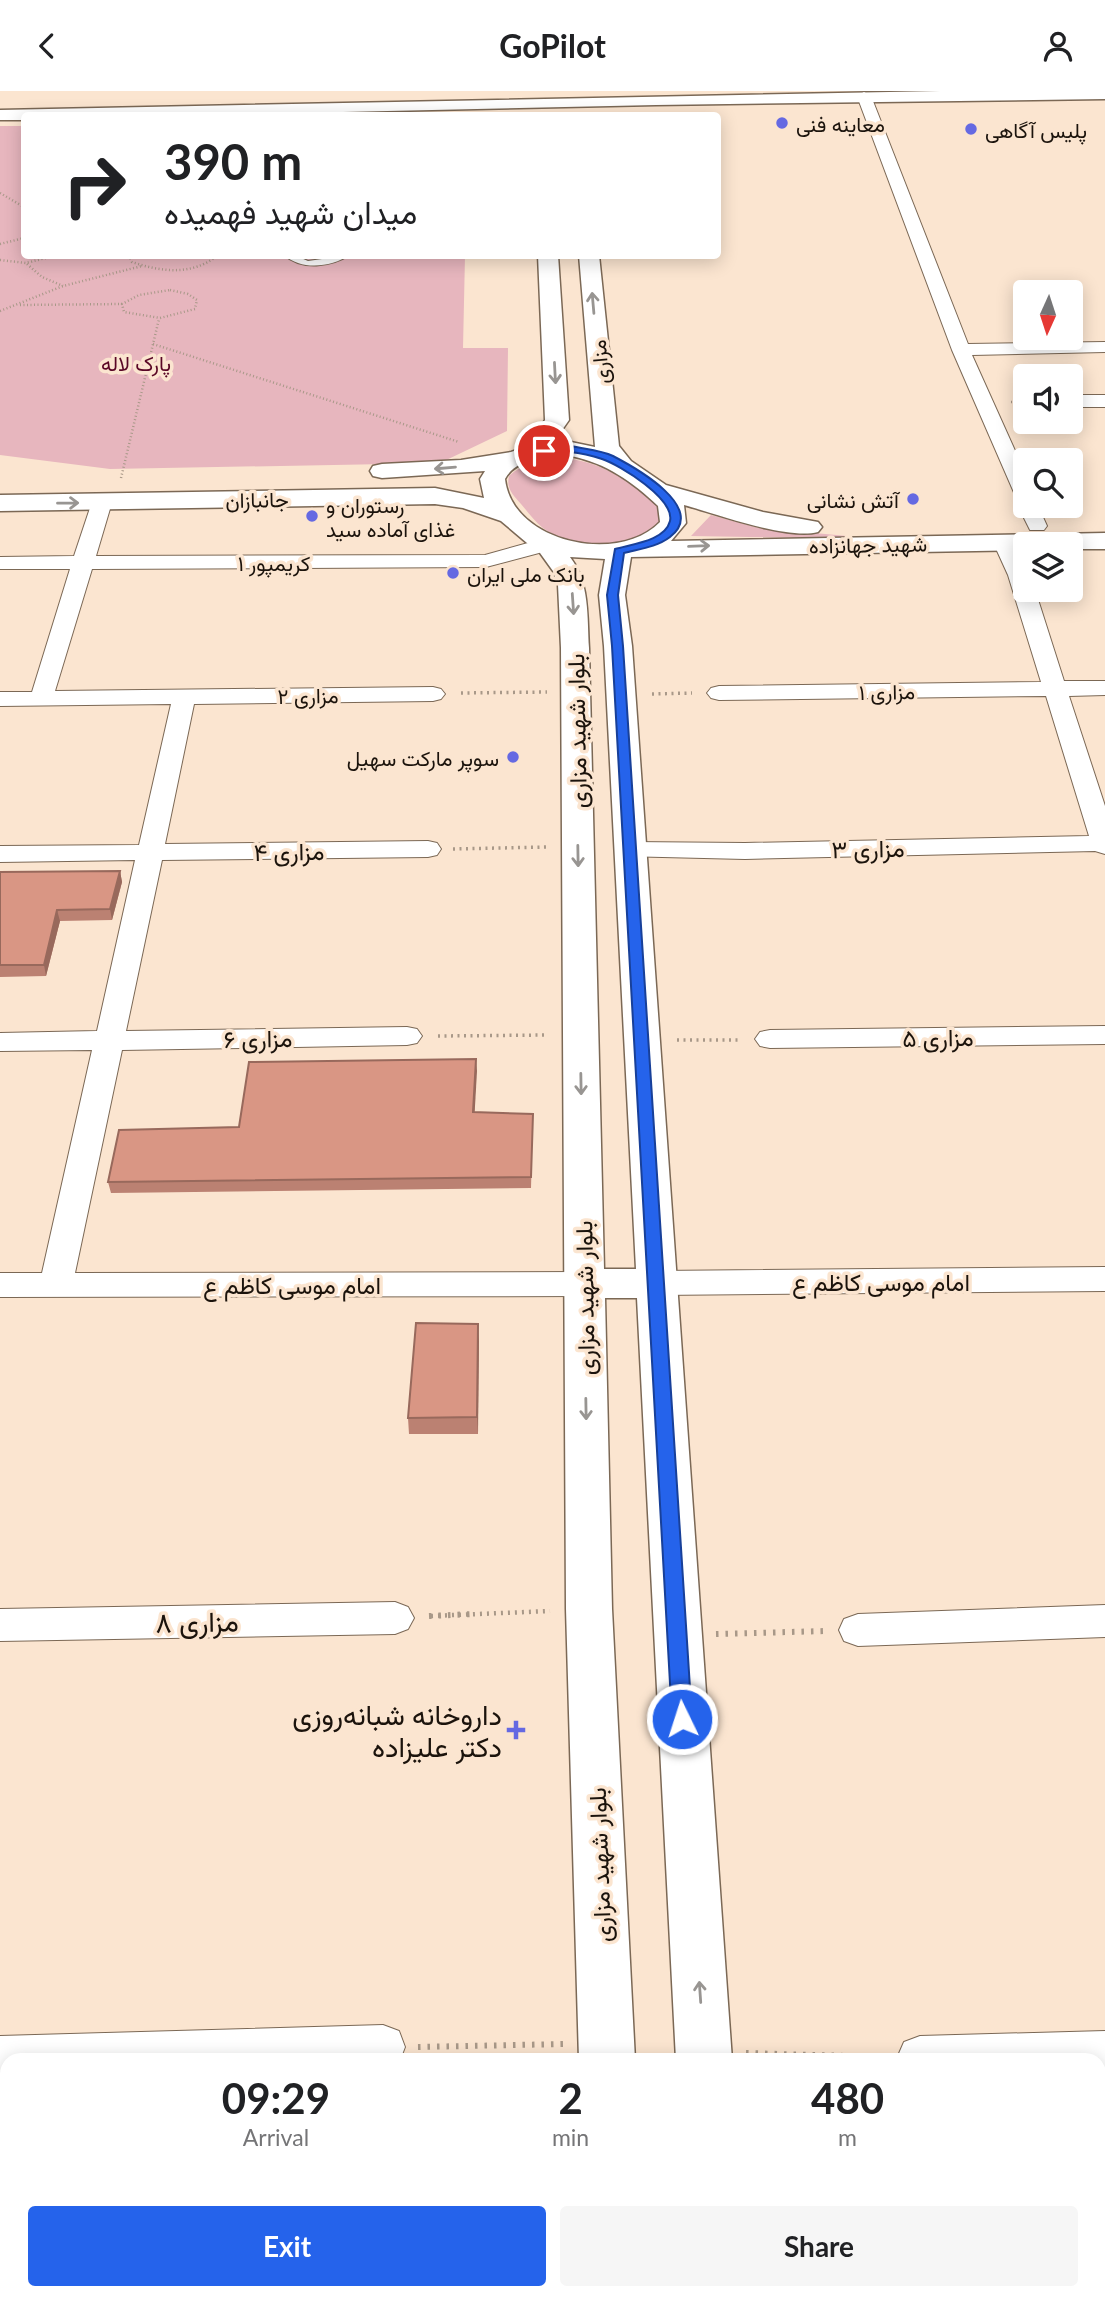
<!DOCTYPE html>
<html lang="en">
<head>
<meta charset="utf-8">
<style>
  :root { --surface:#fff; --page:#f6f6f6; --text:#202124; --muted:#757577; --accent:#2563eb }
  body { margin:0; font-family:Lato,Vazirmatn,sans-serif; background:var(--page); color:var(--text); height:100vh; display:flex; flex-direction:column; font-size:26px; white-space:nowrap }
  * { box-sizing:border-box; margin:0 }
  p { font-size:23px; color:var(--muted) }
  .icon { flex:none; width:38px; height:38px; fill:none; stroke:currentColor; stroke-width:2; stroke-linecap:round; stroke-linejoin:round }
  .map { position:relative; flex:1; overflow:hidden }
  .drawer { position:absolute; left:0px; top:1962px; width:1106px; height:247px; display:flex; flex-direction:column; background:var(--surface); border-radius:21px 21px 0 0; box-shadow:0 4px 18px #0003 }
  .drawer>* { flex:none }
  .banner { position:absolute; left:21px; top:21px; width:700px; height:147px; border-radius:7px; box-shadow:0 4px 18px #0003; background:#fff; color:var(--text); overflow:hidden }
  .needle { width:46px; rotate:183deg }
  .fabs { position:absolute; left:1013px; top:189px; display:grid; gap:14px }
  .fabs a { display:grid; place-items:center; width:70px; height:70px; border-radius:7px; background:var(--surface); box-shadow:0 4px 18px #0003; font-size:35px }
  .pin { position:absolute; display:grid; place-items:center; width:60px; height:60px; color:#fff; margin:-30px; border:4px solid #fff; border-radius:50%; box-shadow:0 2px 7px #0007 }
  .me { position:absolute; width:77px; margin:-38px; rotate:356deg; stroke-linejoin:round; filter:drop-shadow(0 0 5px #0008) }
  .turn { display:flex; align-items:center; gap:24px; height:147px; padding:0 28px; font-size:32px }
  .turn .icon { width:91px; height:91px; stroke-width:2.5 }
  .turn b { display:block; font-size:49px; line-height:60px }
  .eta { display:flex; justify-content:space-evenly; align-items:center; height:119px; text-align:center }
  .eta b { font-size:42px; font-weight:700; line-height:49px }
  .cta { display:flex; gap:14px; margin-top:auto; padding:14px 28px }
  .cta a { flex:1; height:80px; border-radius:7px; background:var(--accent); color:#fff; font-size:28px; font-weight:700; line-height:80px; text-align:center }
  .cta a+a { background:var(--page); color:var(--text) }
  header { display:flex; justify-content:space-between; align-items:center; height:91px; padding:0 28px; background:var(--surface); font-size:32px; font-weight:700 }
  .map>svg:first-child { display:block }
</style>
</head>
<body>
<header><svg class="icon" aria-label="back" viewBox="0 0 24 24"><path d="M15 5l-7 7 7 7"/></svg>GoPilot<svg class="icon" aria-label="person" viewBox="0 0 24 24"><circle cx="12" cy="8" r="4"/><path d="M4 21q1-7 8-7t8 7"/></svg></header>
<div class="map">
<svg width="1105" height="2207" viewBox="0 0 1105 2207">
  <rect width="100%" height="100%" fill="#fbe5d0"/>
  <g fill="#e7b6be">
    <path d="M0,35h24v129l441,1 -2,92h45l-1,83 -67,32 -330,6 -110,-14z"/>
    <path d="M559,367c39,1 71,23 100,47l1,15c-23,31 -88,30 -117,8 -8,-6 -15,-16 -22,-24 -8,-9 -15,-15 -12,-28 14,-13 31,-16 50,-18z"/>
    <path d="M711,424l48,13 121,11 -189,-3z"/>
  </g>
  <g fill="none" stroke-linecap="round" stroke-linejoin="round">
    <g stroke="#7b6855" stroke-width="2">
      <path id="lane" d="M284,164h10l14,6 42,-6c-19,12 -48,16 -66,0z"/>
    </g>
    <g stroke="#7b6855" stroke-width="2">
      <g id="street">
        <path d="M864,1l7,4 97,248 137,-2v10l-133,3 54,120v31h12l9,20 -3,4h-14l-12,-24 1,-2 -67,-154 -95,-254z"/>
        <rect x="1071" y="304" width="34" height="12"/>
        <path d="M102,405l7,2 3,4 -16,54 389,-1 61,-17 8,1 3,5 -3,5 -68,18 -394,2 -37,122 378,-4 8,2 4,5 -4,5 -8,2 -239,3 -29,140 263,-3 9,2 4,6 -4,6 -9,2 -266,3 -36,171 281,-4 10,2 5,7 -5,7 -10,2 -285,5 -47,223 508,-1 12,4 4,8 -4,8 -12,4 -583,1v-24h42l50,-223 -92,1v-18l97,-2 38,-171 -135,2v-16l139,-1 32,-141 -171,2v-14h32l38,-123h-70v-12l74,-1 18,-54 3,-4z"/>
        <path d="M1004,445l7,2 15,28v24h9l29,91h41v14l-36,1 36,110v48l-10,-3 -350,8 -124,-3 -4,-6 4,-6 9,-2 115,1 344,-7 -43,-140 -327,4 -8,-2 -4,-5 4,-5 8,-2 322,-4 -33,-107 -15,-33 4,-4z"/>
        <path d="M1105,935v18l-335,4 -10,-2 -5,-7 5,-7 10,-2z"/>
        <path d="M1105,1176v24l-448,4 -12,-4 -4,-8 4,-8 12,-4z"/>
        <path d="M395,1511l13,5 6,11 -6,11 -13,5 -395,7v-32z"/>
        <path d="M1105,1514v32l-247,9 -14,-5 -5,-11 5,-11 14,-5z"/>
        <path d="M383,1934l16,6 6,16 -5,13h-393v20h-7v-44z"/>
        <path d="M1105,1940v44l-6,1v-16l-202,-2 7,-16 16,-6z"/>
      </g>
    </g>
    <g stroke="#7b6855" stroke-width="3">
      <g id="secondary">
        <path d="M940,0h165v8l-449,6 -447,10h-185v5h-24v-10z"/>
        <path d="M538,164h20l11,165 -16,23 18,-1 24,5 -16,-192h20l20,191 12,15 35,24 97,27 55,10 4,5 -4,5c-31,8 -102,-18 -134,-27l2,18 -15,18 434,-8v16h-34v-5h-45v6l-395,7 -6,38 7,51 100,1414h-56l-39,-762h-32l7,311 23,451h-56l-13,-451 -5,-961 -3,-63 -5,-14 -18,-25 -8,-3 -26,-22 -38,-13 -28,-4 -435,7v-16l435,-7 49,10 -4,-19 5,-8 -103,7 -9,-2 -3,-5 3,-5 9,-2 79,-4 50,-8c16,-4 25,-19 34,-32zM571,365c35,7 62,26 87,50l2,16c-41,43 -148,21 -155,-43 11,-22 45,-21 66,-23zM570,466l35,2 -6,36 5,51 32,623h-32l-15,-621c-2,-31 1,-65 -19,-91z"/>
        <rect x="590" y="2202" width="60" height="5"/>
        <path d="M694,2202h60l1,5h-60z"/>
      </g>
    </g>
    <g stroke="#a89888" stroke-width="2.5" stroke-dasharray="1 2.5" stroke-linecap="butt">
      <path d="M0,102l24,14"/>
      <path d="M0,153l24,-6"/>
      <path d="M129,164l3,7c29,10 61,14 86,-7"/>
      <path d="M0,169l26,3 31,-8"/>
      <path d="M27,173l15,13 21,9"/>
      <path d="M170,199l18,4 9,6 -2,9 -35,9 -36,-6 -2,-8 17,-9z"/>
      <path d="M20,214l102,-1"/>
      <path d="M0,220l63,-25 79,-20"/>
      <path d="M153,253l306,98"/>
      <path d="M1011,311h15"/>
      <path d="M121,387l38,-159"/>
    </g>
    <g stroke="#a89888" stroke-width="3.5" stroke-dasharray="2 4.5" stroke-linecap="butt">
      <path d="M461,602l86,-1"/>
      <path d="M652,603l40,-1"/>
      <path d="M453,758l93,-2"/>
      <path d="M438,945l110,-1"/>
      <path d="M677,949h61"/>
    </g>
    <path stroke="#a89888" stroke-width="4.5" stroke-dasharray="2 5" stroke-linecap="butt" d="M431,1525l119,-5"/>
    <g stroke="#a89888" stroke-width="6" stroke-dasharray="2.5 7" stroke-linecap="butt">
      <path d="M429,1525l44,-2"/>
      <path d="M716,1543l110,-3"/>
      <path d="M418,1956l145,-3"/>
      <path d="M746,1962l135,4"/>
    </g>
    <use href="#lane" fill="#fff" fill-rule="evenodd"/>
    <use href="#street" fill="#fff" fill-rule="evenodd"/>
    <use href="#secondary" fill="#fff" fill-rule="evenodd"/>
  </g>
  <g fill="#bb8172">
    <path d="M120,780l2,11 -10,38 -52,1 -14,55 -46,1v-105z"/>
    <path d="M476,968l-2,53 59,2 -2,74 -420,5 -3,-11 131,-55z"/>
    <path d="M478,1233v110h-69l-1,-16z"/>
  </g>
  <g fill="#98695c">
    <path d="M120,780l2,11 -10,38 -2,-11z"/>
    <path d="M57,819l3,11 -14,55 -2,-11z"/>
    <path d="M476,968l1,12 -3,53 -1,-12z"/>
    <path d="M478,1233l1,17 -1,93 -1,-17z"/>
  </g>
  <g fill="#d99684" stroke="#98695c" stroke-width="2">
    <path d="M120,780l-10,38 -53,1 -13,55h-44v-93z"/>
    <path d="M476,968l-3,53 60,2 -2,63 -423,5 11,-52 120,-3 10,-65z"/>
    <path d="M416,1232l62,1 -1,93 -69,1z"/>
  </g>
  <defs><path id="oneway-shaft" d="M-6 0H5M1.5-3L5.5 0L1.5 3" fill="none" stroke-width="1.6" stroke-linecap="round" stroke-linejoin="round" transform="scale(1.75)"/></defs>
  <g stroke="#989592">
    <use href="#oneway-shaft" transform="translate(593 212) rotate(-95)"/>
    <use href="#oneway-shaft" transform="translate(555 282) rotate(87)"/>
    <use href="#oneway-shaft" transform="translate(445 377) rotate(175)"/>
    <use href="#oneway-shaft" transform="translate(68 412) rotate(-1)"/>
    <use href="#oneway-shaft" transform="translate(699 455) rotate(-2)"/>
    <use href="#oneway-shaft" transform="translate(573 513) rotate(86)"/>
    <use href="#oneway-shaft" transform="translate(578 765) rotate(89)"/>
    <use href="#oneway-shaft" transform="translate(581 993) rotate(89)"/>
    <use href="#oneway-shaft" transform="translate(586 1318) rotate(89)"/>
    <use href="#oneway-shaft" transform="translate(700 1901) rotate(-94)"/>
  </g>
  <path fill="#2563eb" stroke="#184099" stroke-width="2" d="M571,355c13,3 30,4 42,10 23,12 95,52 57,81 -13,10 -31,12 -46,16l-6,42 5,51 69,1073 -3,6 -7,3 -7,-3 -3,-6 -60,-1073 -5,-51 8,-46c17,-5 50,-8 55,-28 5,-22 -50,-56 -68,-62 -9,-3 -22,-6 -32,-7 -10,0 -22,5 -31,-1l5,-3z"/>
  <g fill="#6569e2" stroke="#fbe5d0" stroke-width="2.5">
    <circle cx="782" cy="32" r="7"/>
    <circle cx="971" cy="38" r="7"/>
    <circle cx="913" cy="408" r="7"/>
    <circle cx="312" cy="425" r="7"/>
    <circle cx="453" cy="482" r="7"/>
    <circle cx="513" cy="666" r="7"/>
    <path d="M512.5 1628.5h7v7h7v7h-7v7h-7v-7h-7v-7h7z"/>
  </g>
  <g text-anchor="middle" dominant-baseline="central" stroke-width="7" stroke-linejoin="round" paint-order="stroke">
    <g font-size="21" fill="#1b130c" stroke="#fbe5d0" text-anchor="start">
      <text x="796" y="32">معاینه فنی</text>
      <text x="985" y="38">پلیس آگاهی</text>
      <text x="899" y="408" text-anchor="end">آتش نشانی</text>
      <text x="326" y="413">رستوران و<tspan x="326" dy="24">غذای آماده سید</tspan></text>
      <text x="467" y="482">بانک ملی ایران</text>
      <text x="499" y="666" text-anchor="end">سوپر مارکت سهیل</text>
    </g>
    <g font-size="21" fill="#5a0726" stroke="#fbe5d0">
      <text x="136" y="271">پارک لاله</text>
    </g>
    <g font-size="21" fill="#1b130c" stroke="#fbe5d0">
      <text transform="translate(599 271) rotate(-95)">مزاری</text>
      <text transform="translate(257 408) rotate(-1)">جانبازان</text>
      <text transform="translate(868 453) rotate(-1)">شهید جهانزاده</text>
      <text x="274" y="471">کریمپور ۱</text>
      <text transform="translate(887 600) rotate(-1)">مزاری ۱</text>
      <text transform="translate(308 604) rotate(-1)">مزاری ۲</text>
    </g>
    <g font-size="24" fill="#1b130c" stroke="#fbe5d0">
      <text transform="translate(576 640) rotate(-91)">بلوار شهید مزاری</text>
      <text transform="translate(868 757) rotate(-1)">مزاری ۳</text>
      <text transform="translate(289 760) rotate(-1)">مزاری ۴</text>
      <text transform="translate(938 946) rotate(-1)">مزاری ۵</text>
      <text transform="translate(258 947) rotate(-1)">مزاری ۶</text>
      <text x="881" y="1190">امام موسی کاظم ع</text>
      <text x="292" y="1193">امام موسی کاظم ع</text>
      <text transform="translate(584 1207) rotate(-91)">بلوار شهید مزاری</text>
      <text transform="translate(599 1774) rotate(-92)">بلوار شهید مزاری</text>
    </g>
    <g font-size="28" fill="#1b130c" stroke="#fbe5d0">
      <text transform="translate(197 1530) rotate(-1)">مزاری ۸</text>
    </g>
    <g font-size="28" fill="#1b130c" stroke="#fbe5d0" text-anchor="end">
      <text x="502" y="1623">داروخانه شبانه‌روزی<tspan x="502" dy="32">دکتر علیزاده</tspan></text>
    </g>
  </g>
</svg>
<div class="fabs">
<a><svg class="needle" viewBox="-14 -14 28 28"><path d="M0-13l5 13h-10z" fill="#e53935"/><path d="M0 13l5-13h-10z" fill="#757577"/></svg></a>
<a><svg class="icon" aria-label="sound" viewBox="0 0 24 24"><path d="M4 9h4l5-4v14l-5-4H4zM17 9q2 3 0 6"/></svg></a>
<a><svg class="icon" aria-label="search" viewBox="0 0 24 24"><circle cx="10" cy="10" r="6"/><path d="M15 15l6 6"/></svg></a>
<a><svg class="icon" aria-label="layers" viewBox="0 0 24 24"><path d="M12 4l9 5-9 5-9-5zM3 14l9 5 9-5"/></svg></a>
</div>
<div class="pin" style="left:544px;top:360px;background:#d93025"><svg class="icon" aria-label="arrive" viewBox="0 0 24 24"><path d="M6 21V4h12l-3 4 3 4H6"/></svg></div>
<svg class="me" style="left:682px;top:1628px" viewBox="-20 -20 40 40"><circle r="17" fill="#2563eb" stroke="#fff" stroke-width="3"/><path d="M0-11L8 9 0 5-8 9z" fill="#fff"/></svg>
<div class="banner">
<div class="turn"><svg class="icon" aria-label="right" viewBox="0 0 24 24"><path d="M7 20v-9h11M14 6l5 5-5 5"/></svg><div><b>390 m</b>میدان شهید فهمیده</div></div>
</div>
<section class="drawer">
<div class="eta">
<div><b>09:29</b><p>Arrival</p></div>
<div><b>2</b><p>min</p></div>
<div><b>480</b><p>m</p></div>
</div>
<div class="cta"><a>Exit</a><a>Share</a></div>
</section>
</div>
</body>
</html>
